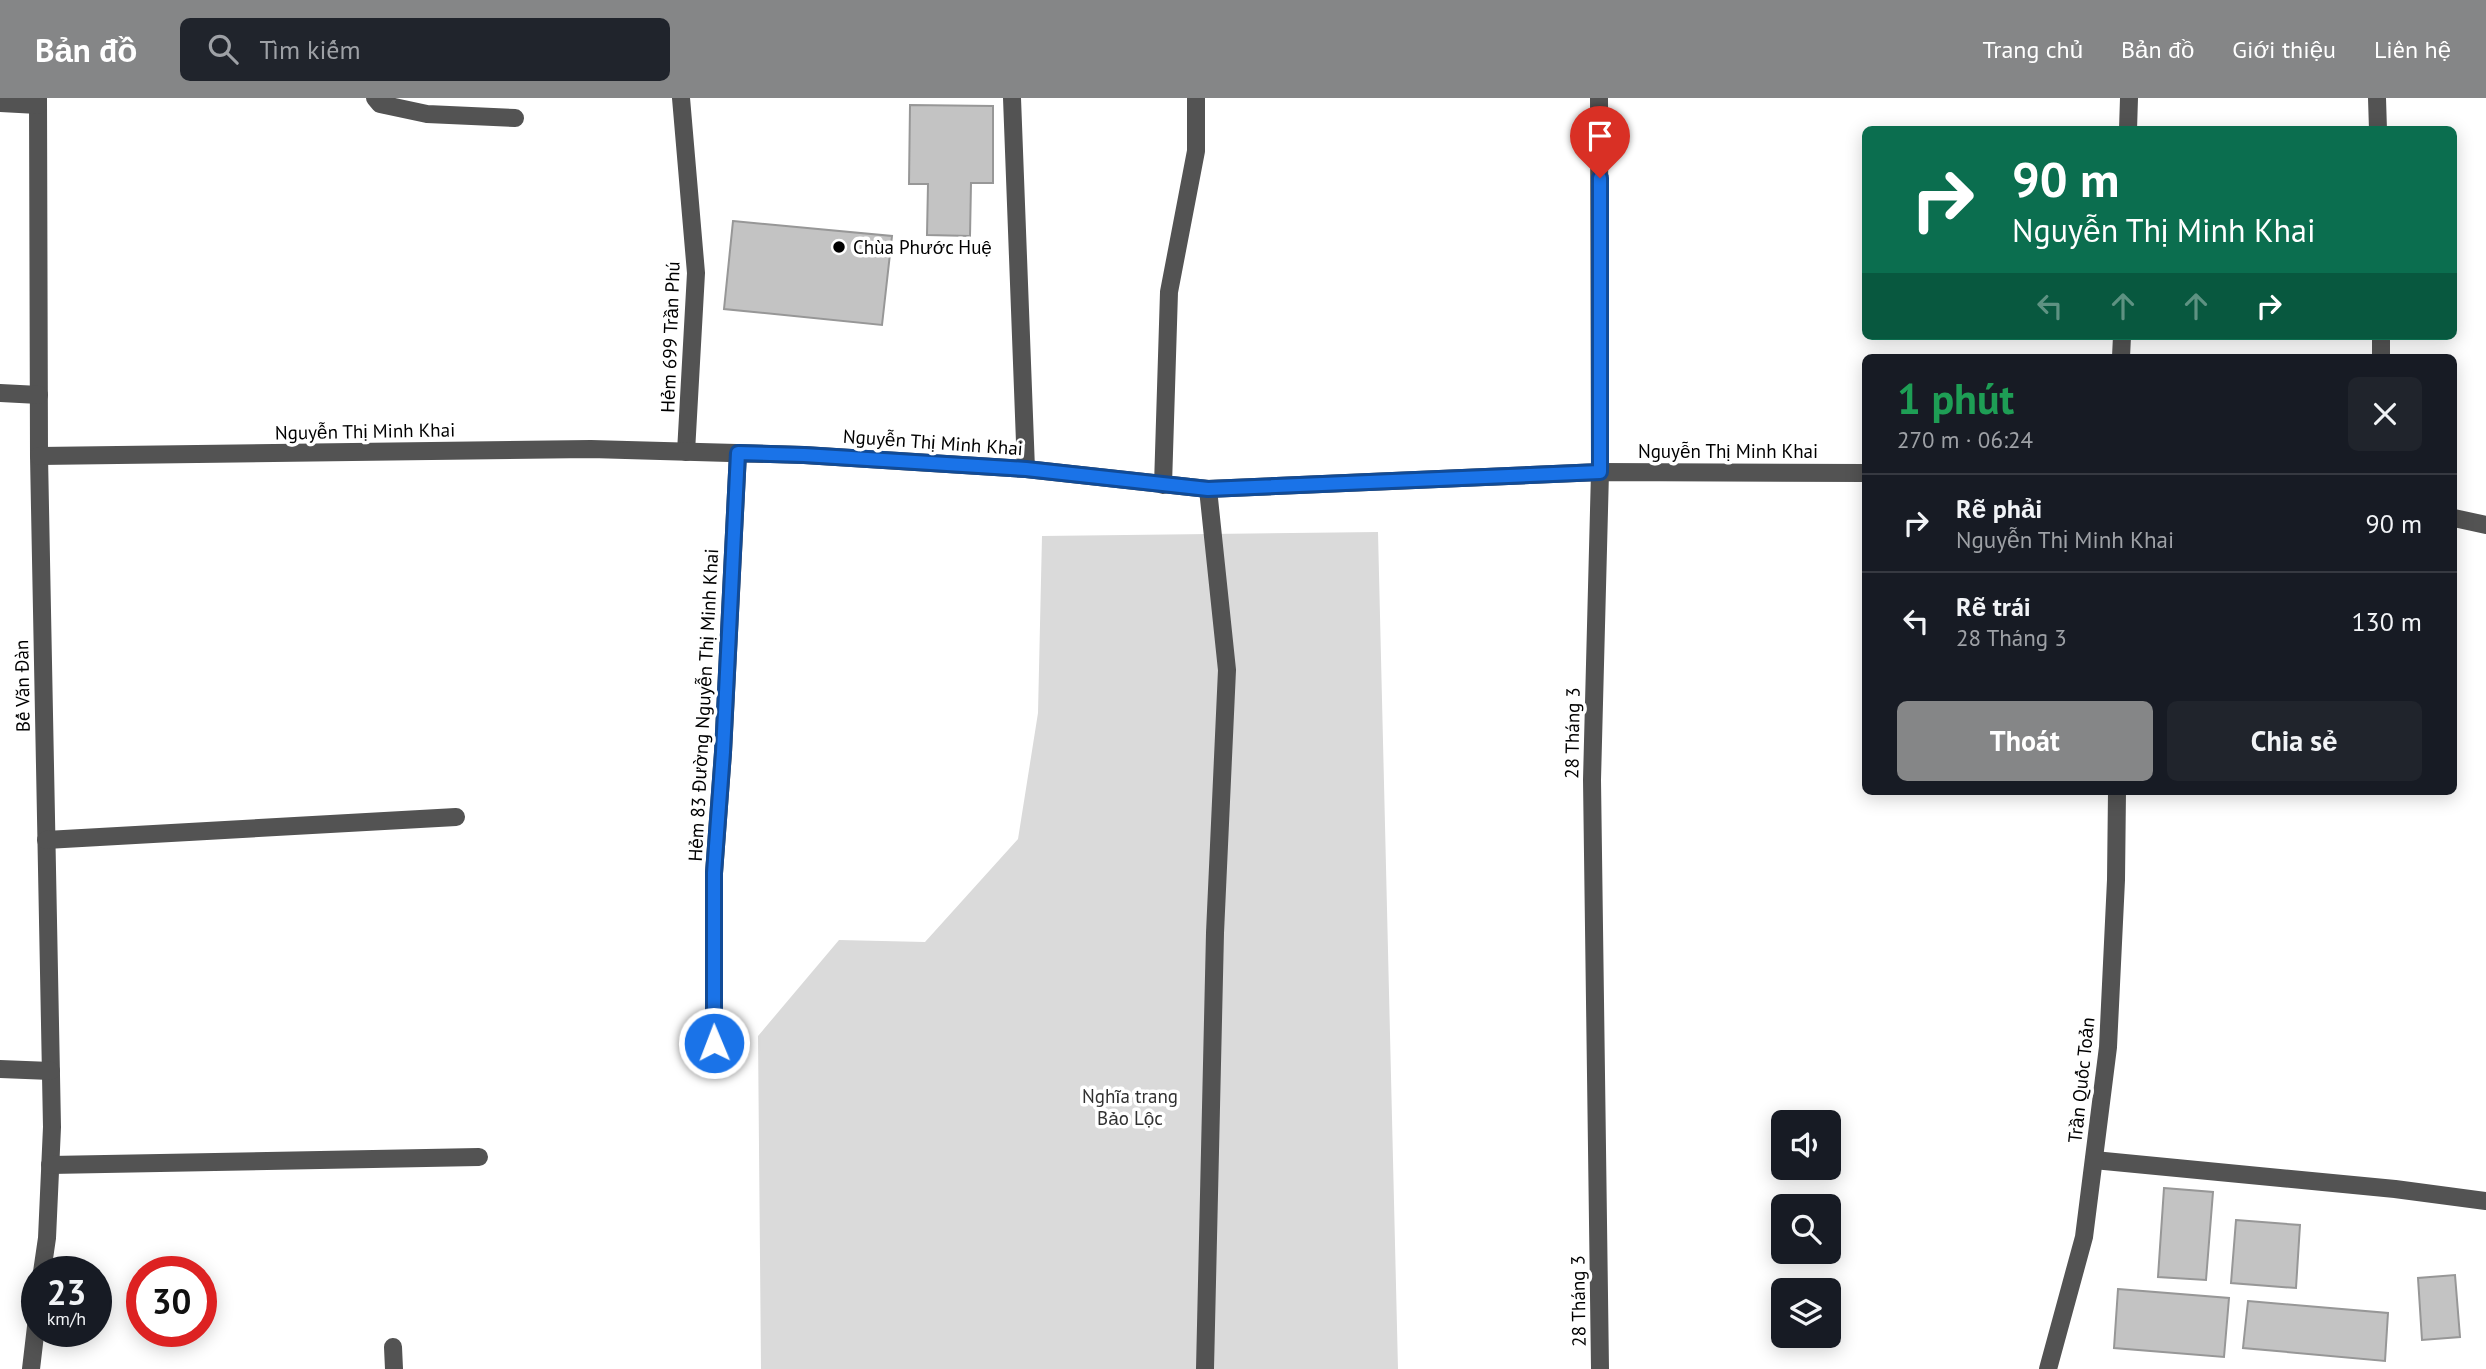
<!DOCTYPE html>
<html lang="vi">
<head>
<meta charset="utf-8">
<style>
  :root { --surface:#171b24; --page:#20242c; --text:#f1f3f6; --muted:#9ea1a6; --line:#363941; --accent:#858687 }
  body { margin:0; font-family:"PT Sans",sans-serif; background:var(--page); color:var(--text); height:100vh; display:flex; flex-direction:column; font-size:26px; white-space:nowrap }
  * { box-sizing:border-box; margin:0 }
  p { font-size:23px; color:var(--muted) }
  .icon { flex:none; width:38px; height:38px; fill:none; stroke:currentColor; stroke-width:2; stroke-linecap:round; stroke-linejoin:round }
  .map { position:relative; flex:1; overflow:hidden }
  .side { position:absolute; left:1862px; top:256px; width:595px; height:441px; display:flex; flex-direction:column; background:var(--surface); border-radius:10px; box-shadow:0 4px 18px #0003 }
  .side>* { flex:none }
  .banner { position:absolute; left:1862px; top:28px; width:595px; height:214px; border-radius:10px; box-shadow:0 4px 18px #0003; background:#0b6e4f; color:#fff; overflow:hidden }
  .controls { position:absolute; left:1771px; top:1012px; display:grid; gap:14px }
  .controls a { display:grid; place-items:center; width:70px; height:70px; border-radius:10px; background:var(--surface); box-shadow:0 4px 18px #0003; font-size:35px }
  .speed { position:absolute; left:21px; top:1158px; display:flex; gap:14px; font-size:35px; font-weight:700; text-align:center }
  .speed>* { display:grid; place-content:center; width:91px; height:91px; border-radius:50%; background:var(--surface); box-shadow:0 4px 18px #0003; line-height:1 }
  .speed small { font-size:18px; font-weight:400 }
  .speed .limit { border:10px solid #d22; background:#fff; color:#111 }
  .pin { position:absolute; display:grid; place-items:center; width:60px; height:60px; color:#fff; margin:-72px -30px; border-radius:50% 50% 50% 0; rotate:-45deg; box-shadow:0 0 7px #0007 }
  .pin .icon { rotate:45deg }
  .me { position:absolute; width:77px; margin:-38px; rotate:359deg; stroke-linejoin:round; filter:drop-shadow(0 0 5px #0008) }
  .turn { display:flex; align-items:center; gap:24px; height:147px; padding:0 35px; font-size:32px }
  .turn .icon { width:91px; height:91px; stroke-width:2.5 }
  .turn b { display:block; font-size:49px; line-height:60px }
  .lanes { display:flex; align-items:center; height:66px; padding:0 35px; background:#0003; justify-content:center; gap:35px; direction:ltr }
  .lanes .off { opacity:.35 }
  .round { display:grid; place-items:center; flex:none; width:74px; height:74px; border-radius:10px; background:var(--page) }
  .summary { display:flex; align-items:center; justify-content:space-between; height:119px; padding:0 35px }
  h1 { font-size:42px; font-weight:700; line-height:52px; color:#1e9e55 }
  .primary-button { display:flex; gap:14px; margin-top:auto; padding:14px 35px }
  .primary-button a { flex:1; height:80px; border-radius:10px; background:var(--accent); color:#fff; font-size:28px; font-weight:700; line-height:80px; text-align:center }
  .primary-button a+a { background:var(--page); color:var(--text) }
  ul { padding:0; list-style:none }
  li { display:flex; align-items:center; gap:21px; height:98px; padding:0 35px; border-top:2px solid var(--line) }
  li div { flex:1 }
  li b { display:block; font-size:26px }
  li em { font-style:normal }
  header { display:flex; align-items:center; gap:42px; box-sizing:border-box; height:98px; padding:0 35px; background:var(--accent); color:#fff }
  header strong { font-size:33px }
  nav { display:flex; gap:38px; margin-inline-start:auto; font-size:24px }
  .search { width:490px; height:63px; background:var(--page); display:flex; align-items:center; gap:18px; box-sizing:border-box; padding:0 24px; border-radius:10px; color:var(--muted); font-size:26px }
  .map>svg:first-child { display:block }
</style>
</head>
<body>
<header>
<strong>Bản đồ</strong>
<div class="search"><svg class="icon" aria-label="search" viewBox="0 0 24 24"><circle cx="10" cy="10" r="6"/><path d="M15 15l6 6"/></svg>Tìm kiếm</div>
<nav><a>Trang chủ</a><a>Bản đồ</a><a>Giới thiệu</a><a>Liên hệ</a></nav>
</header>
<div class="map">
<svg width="2486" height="1271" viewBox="0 0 2486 1271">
  <rect width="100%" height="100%" fill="#fff"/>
  <path fill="#dadada" d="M1378,434l20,837h-637l-3,-333 81,-96 86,2 93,-103 20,-126 4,-177z"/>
  <g fill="#c3c3c3" stroke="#979797" stroke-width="2">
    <path d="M910,7l83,1v77h-22l-1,53 -43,-1 1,-51h-19z"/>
    <path d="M733,123l159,15 -10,89 -158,-16z"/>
    <path d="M2164,1090l49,4 -7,88 -48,-3z"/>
    <path d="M2236,1122l64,5 -4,63 -65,-5z"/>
    <path d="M2455,1177l5,62 -38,3 -4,-62z"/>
    <path d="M2118,1191l111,9 -5,59 -110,-9z"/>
    <path d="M2248,1203l140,12 -3,48 -142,-13z"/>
  </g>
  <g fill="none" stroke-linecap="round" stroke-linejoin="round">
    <g stroke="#535353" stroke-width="18">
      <path d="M38,0l1,358 13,671 -5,111 -5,34"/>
      <path d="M375,0l5,6 47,10 88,4"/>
      <path d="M681,0l15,175 -10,179"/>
      <path d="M1012,0l14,371"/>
      <path d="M1599,0l1,374 -8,308 8,589"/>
      <path d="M2377,0l1,32"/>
      <path d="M0,5l38,2"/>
      <path d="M2128,32l1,-32"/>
      <path d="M2381,238v21"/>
      <path d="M2121,259l1,-21"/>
      <path d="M0,295l39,2"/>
      <path d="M39,358l552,-7 213,6 222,14 182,20 392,-17 266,1"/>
      <path d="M1163,387l6,-193 27,-141v-53"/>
      <path d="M2454,420l32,7"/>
      <path d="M46,742l410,-23"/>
      <path d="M714,945v-170l9,-120 15,-300"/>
      <path d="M0,971l51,2"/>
      <path d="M2094,1062l301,29 91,12"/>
      <path d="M50,1067l429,-8"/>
      <path d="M393,1249l1,22"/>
      <path d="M31,1271l6,-51"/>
      <path d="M1205,1271l10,-436 12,-263 -19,-181"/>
      <path d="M2048,1271l36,-132 24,-190 8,-167 1,-89"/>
    </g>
  </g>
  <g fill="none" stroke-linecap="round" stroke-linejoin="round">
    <g stroke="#114b97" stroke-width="18">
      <path id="route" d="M714,945v-170l9,-121 15,-299 66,2 222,14 182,20 392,-17v-294"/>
    </g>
    <use href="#route" stroke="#1a73e8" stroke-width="12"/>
  </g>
  <circle fill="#000" stroke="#fff" stroke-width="2.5" cx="839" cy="149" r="7"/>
  <g text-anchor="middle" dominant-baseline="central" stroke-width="7" stroke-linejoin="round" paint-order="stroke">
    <g font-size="19" fill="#000" stroke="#fff" text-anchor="start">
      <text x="853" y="149">Chùa Phước Huệ</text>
    </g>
    <g font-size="19" fill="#000" stroke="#fff">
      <text transform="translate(670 239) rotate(-88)">Hẻm 699 Trần Phú</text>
      <text transform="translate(365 333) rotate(-1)">Nguyễn Thị Minh Khai</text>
      <text transform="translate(933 344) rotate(4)">Nguyễn Thị Minh Khai</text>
      <text x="1728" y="353">Nguyễn Thị Minh Khai</text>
      <text transform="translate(22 588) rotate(-91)">Bế Văn Đàn</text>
      <text transform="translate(703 607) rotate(-87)">Hẻm 83 Đường Nguyễn Thị Minh Khai</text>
      <text transform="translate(1572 635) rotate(-89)">28 Tháng 3</text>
      <text transform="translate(2081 982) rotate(-84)">Trần Quốc Toản</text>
      <text transform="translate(1578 1203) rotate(-91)">28 Tháng 3</text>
    </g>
    <g font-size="19" fill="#313131" stroke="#fff">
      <text x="1130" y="998">Nghĩa trang<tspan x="1130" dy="22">Bảo Lộc</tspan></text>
    </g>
  </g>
</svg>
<div class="controls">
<a><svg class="icon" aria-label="sound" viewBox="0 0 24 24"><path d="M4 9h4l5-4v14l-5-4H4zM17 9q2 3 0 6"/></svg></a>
<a><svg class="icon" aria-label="search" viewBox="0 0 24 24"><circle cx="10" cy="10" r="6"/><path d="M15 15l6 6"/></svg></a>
<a><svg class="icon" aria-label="layers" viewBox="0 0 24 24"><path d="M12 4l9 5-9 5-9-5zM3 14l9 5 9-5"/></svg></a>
</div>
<div class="speed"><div>23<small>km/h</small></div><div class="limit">30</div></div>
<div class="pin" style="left:1600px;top:80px;background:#d93025"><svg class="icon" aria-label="arrive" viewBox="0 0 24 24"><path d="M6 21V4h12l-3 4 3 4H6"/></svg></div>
<svg class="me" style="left:714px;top:945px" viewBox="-20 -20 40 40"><circle r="17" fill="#1a73e8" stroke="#fff" stroke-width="3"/><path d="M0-11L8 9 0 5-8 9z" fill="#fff"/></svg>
<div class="banner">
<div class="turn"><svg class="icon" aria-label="right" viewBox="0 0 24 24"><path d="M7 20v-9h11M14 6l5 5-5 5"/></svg><div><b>90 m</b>Nguyễn Thị Minh Khai</div></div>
<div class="lanes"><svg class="icon off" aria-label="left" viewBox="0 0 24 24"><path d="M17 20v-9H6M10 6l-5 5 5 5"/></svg><svg class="icon off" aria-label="ahead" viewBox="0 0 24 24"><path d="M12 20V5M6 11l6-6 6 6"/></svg><svg class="icon off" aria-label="ahead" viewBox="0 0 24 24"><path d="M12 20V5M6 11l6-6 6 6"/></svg><svg class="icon" aria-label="right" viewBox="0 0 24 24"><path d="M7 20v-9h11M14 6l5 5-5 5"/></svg></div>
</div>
<section class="side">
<div class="summary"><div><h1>1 phút</h1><p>270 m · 06:24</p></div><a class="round"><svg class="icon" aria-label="close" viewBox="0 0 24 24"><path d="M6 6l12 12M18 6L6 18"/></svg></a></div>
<ul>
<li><svg class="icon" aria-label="right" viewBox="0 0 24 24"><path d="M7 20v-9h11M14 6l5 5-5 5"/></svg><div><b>Rẽ phải</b><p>Nguyễn Thị Minh Khai</p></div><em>90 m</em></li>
<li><svg class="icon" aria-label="left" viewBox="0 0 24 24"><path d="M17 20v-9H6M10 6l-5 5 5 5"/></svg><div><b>Rẽ trái</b><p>28 Tháng 3</p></div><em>130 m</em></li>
</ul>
<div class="primary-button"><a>Thoát</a><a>Chia sẻ</a></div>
</section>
</div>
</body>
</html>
